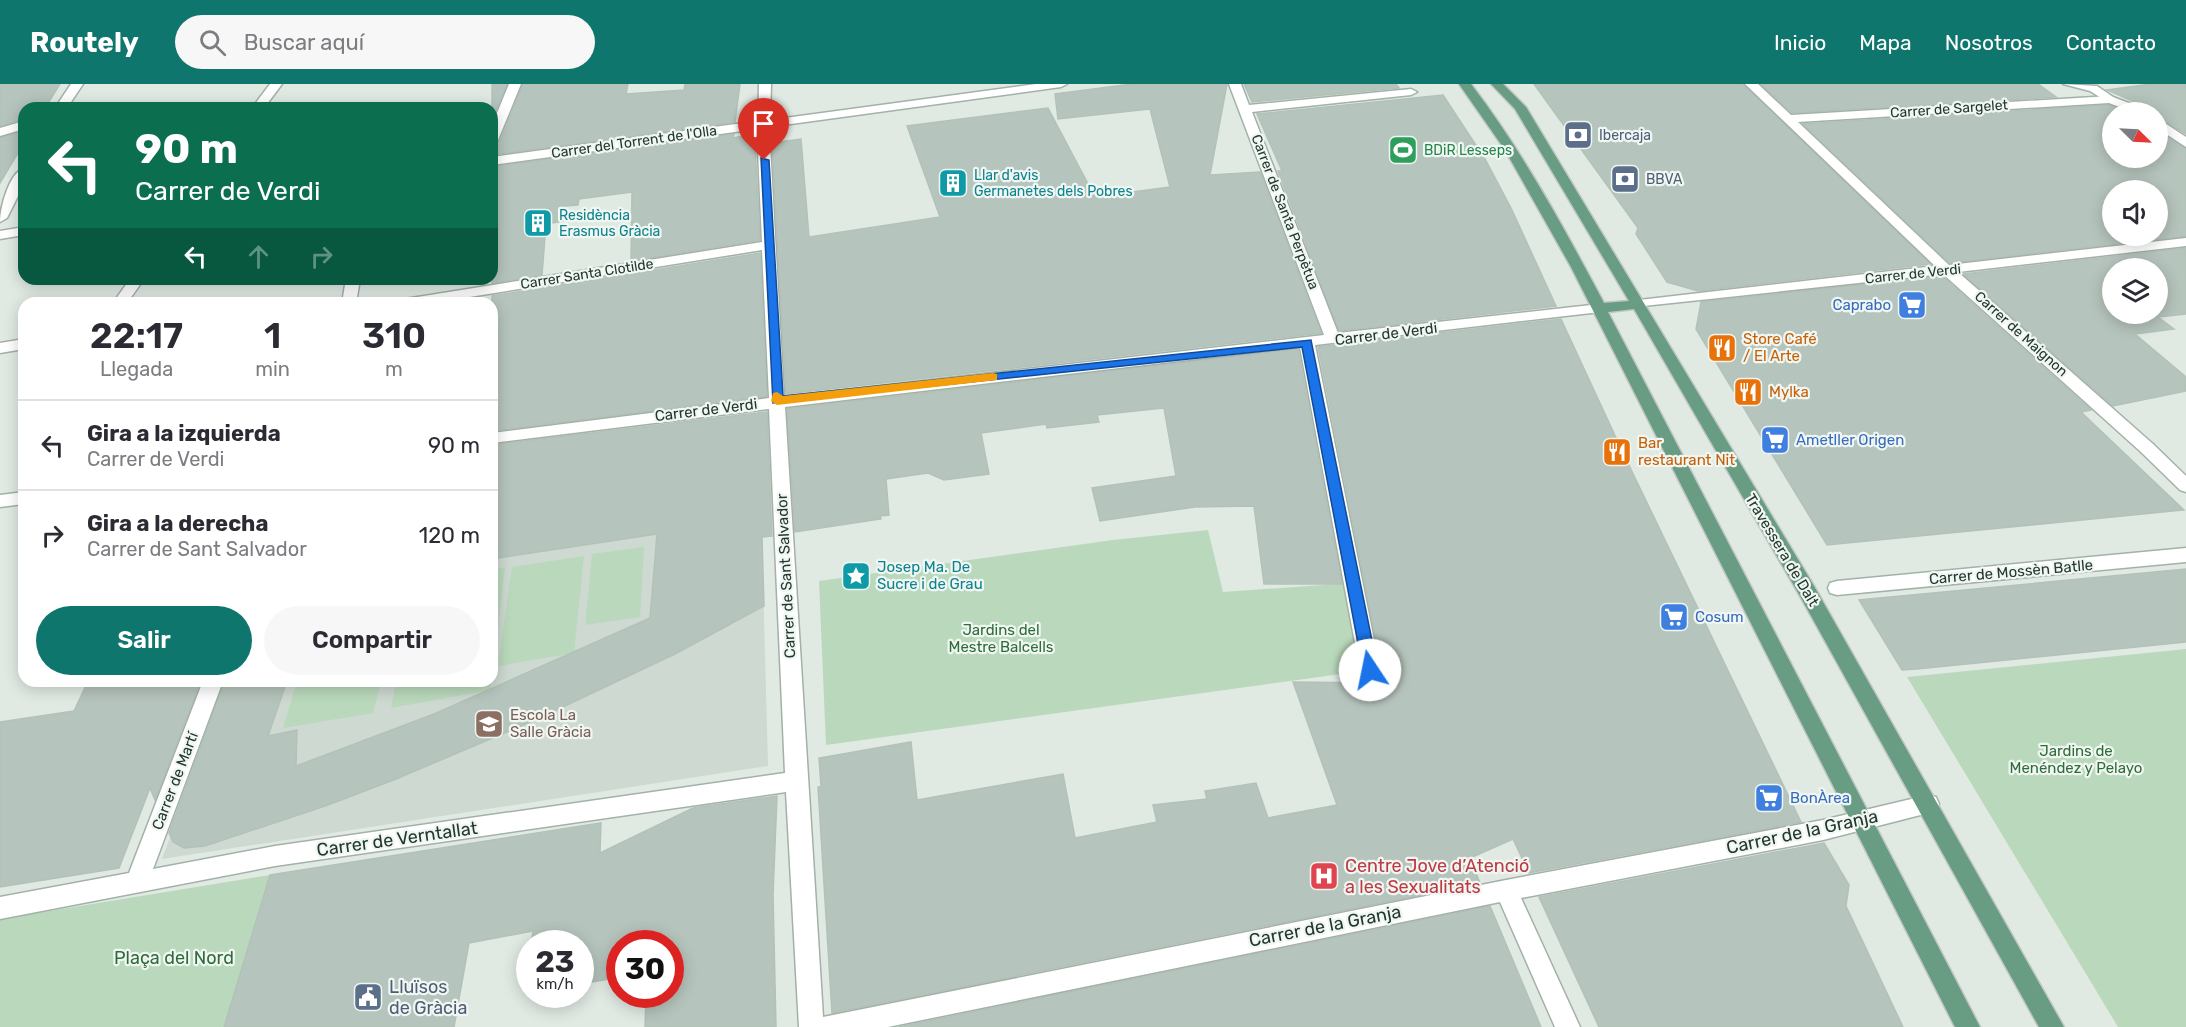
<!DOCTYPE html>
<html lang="es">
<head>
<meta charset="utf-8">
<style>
  :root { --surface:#fff; --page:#f7f7f7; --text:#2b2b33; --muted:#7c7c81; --line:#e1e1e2; --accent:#0f766e }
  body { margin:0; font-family:Rubik,sans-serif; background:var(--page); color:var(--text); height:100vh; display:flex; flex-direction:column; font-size:22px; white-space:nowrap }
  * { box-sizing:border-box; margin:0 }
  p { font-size:20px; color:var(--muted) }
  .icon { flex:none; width:33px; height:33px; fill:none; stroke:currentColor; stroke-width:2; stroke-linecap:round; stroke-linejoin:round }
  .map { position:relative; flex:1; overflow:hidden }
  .details { position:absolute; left:18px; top:213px; width:480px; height:390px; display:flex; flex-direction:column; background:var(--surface); border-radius:18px; box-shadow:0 3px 15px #0003 }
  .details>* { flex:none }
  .banner { position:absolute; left:18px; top:18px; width:480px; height:183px; border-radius:18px; box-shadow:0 3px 15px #0003; background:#0b6e4f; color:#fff; overflow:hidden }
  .needle { width:39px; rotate:114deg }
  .fabs { position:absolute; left:2102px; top:18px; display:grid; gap:12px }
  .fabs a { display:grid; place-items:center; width:66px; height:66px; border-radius:50%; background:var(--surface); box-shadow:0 3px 15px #0003; font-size:30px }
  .speed { position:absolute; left:516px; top:846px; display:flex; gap:12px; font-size:30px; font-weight:700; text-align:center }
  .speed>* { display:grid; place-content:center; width:78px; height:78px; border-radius:50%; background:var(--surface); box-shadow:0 3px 15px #0003; line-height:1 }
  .speed small { font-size:15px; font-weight:400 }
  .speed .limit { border:9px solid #d22; background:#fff; color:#111 }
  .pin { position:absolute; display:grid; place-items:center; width:51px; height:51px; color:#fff; margin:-62px -26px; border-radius:50% 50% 50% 0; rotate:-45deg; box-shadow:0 0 6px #0007 }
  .pin .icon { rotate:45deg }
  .me { position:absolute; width:66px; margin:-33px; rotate:349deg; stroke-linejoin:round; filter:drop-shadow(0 0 4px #0008) }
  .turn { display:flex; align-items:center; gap:21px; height:126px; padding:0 18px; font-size:27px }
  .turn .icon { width:78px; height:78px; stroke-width:2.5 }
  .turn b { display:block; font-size:42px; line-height:51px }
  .lanes { display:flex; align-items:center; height:57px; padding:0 18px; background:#0003; justify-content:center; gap:30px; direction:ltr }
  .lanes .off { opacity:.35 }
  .eta { display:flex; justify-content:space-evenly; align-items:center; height:102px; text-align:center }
  .eta b { font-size:36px; font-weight:600; line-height:42px }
  .button { display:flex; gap:12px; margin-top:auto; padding:12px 18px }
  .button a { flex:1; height:69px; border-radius:36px; background:var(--accent); color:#fff; font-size:24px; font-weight:600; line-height:69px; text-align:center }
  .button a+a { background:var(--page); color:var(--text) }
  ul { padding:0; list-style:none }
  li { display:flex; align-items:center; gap:18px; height:90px; padding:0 18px; border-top:2px solid var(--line) }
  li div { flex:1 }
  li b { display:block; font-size:22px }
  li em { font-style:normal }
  header { display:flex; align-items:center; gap:36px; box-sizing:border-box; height:84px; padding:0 30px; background:var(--accent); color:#fff }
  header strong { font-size:28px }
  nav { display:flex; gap:33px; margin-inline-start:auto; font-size:21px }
  .search { width:420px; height:54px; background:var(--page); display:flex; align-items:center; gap:15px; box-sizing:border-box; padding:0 21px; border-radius:33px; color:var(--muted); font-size:22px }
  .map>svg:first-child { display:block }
</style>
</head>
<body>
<header>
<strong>Routely</strong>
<div class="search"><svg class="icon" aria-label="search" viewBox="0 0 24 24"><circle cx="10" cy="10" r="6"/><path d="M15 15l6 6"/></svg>Buscar aquí</div>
<nav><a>Inicio</a><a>Mapa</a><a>Nosotros</a><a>Contacto</a></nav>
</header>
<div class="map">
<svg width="2186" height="943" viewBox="0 0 2186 943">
  <rect width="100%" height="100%" fill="#e0eae3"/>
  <path fill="#ced9d2" d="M761,421l7,261 -606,93 65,-178h265v-137z"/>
  <g fill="#bad9bc">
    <path d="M1208,446l15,62 130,-9 17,87 -544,75 -7,-164 294,-41z"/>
    <path d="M644,463l-4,70 -55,8 7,-71z"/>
    <path d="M584,472l-10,97 -76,13 14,-99z"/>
    <path d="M505,483l-13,110v-107z"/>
    <path d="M2186,565v378h-68l-211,-350z"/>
    <path d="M297,597h84l-8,32 -90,15z"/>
    <path d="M396,597h96l-2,9 -99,18z"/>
    <path d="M270,791l-46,152h-224v-108z"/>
  </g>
  <g fill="#b5c4bc" stroke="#b3c2b9" stroke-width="1.5" fill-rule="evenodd">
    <path d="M0,0h60l-15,24h-21v11l-24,7z"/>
    <path d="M492,0h15l-15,35z"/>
    <path d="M523,0h105l-2,10 58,-4 1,-6h55l-5,38 -243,33v-9l8,-5z"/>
    <path d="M1132,0h95l-17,91 50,-3 61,161 -535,61 -14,-251 29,-4 8,98 131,-20 -33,-91 141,-18 47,89 75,-10 -20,-78 -92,10 -3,-25z"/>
    <path d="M1244,0h152l3,4 -147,14z"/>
    <path d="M1534,0h209l187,180 -232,27 -31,-9 -31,-48 2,-6z"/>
    <path d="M1761,0h277l18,13 -264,16z"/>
    <path d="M2151,0h35v50l-29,-18v-4h-8l-3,-5 -39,-17z"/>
    <path d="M1443,11l42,64 26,49 45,98 -217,25 -61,-160h4l-25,-57z"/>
    <path d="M2109,21l18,7h-15v46h45v-27l29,18v87l-236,27 -147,-139zM2112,106h45v46h-45z"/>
    <path d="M24,47v12l-24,40v-45z"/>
    <path d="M734,50l-1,4 16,-3v11l6,-1 5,95 -129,21 1,-69 -53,7 -1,6 -13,1 -2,15 -17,3 -4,51 -50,8v-116z"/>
    <path d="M2186,164v66l-28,3 16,12 -39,5 51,43v14l-73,15 -150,-132zM2112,184h45v46h-45z"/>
    <path d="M760,169l7,143 -275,35v-135z"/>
    <path d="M1942,192l149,134 -10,2 103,98 -357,35 -131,-216 5,-27z"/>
    <path d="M1561,235l63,136 177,367 -272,51 -16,-34 -43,19 10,25 -648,130 -14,-226h3l-2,-29 92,-16 6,58 146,-26 12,64 82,-16 -4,-17 54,-6 -2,-8 51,-8 12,35 69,-13 -44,-123 86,1 3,-13 -64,-323z"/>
    <path d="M1298,265l44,235h-78l-10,-78 -59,1 -95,14 -8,-33 84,-12 -12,-68 -67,7 2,7 -52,6 -1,-4 -65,9 8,41 -45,6 -16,-7 -42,6 3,36 -9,1 1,3 -86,13 -8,-123z"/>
    <path d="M767,328l5,124 -10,1 2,69 -89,48 -142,67 -137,58 -68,26 -123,41 -21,2 -11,-6 -4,-9 56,-152h62l-19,55 29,-6 -1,36 138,-52 216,-96 7,-84 -165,25v-114z"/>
    <path d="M2186,485v73l-269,27 -15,1 -43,-70z"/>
    <path d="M88,597h113l-46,119 -5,-12 -31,80 -119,19v-165l74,-11z"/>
    <path d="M777,712l-4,99 3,132h-131l1,-33h24v-50h-50v33l-40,7v-40h-49l2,-13 -64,12 -15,84h-230l46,-152 331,-52 -1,30 93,-45z"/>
    <path d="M1824,759l25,42 -3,21 57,121h-304l-60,-130z"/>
    <path d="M1490,822l51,121h-642z"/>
  </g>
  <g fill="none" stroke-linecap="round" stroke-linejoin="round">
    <g stroke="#a3b1a9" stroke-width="3">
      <g id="pedestrian">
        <path d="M2063,0l34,2 19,13 -10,2 -16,-10z"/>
        <path d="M24,37v8l-24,7v-8z"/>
        <path d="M2147,358l6,2 33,32v16l-6,-2 -39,-38 -2,-4 2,-4z"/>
        <path d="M2186,464v14l-349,33 -7,-2 -2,-5 2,-5 7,-2z"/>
      </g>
    </g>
    <g stroke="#a3b1a9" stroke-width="3">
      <g id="minor">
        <path d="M71,0h12l-16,24h-12z"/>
        <path d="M270,0h12l-18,24h-12z"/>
        <path d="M509,0h12l-23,56 -6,4v-19z"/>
        <path d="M759,0h12l-1,36 266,-36h31l-6,3 -292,40 15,270 540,-62 -95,-251h12l8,21 162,-16 6,3 -6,3 -159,17 86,221 262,-29 7,4 -7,4 -285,33 65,325 -3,6 -7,2 -7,-2 -3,-6 -60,-323 -515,60 38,610 683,-137 317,-60 105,-25 8,2 3,7 -3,7 -113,29 -302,58 59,129h-25l-55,-125 -612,125h-89l-13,-235 -511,74 -275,53v-22l129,-24 74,-192h20l-70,188 122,-23 510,-73 -16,-364 -277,34v-10l277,-35 -7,-148 -330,53h-34l7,-4 357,-57 -5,-113 -265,36v-8l266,-36z"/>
        <path d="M1745,0h13l33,31 319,-19 35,13 2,3h-15l-23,-9 -311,19 151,143 237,-27v8l-228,26 195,172 2,4 -2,4h-12l-198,-178 -309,33 -2,-3 7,-4 296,-34z"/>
        <path d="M2157,34l29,19v10l-29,-19z"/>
        <path d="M24,84v16l-17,34 -7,4c0,-14 9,-49 24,-54z"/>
        <path d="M24,143v8l-24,4v-8z"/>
        <path d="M130,195h14l-17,24h-14z"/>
        <path d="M346,195h14l-4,24h-14z"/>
        <path d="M24,255v10l-24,4v-10z"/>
        <path d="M24,408v12l-24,3v-12z"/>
      </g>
    </g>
    <g stroke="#c1c7c4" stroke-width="3">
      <path id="primary" d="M1459,0h12c52,68 93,144 133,219l25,-2 -114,-192 -24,-25h12l23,23 288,479 250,441h-25l-239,-431 -166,-287 -26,3 372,715h-25l-384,-760 -66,-117z"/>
    </g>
    <use href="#pedestrian" fill="#fff" fill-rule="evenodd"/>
    <use href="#minor" fill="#fff" fill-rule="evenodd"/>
    <use href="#primary" fill="#689c83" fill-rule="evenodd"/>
  </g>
  <path fill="#1a73e8" stroke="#114b97" stroke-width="1.5" d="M761,74l8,2 14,236 528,-56 67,330 -2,4 -6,2 -7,-6 -61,-323 -529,56z"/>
  <path fill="#f59e0b" d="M993,289l4,1v6l-220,25 -6,-4 2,-8 4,-1 6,4z"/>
  <defs>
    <g id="bank-square" transform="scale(1.5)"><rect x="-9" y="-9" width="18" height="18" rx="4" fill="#5c6f8a" stroke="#f0f6f2"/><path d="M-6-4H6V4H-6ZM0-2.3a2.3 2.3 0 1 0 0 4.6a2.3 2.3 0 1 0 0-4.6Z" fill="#fff"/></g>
    <g id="stadium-square" transform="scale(1.5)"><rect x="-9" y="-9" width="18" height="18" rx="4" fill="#2e9e5b" stroke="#f0f6f2"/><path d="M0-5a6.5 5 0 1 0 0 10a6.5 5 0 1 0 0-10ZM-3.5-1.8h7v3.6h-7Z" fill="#fff"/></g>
    <g id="building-square" transform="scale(1.5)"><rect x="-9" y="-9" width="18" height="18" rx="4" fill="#0f9aa8" stroke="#f0f6f2"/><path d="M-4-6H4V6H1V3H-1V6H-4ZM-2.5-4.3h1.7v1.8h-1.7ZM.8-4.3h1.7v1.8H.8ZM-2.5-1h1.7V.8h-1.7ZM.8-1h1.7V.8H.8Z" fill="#fff"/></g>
    <g id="supermarket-square" transform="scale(1.5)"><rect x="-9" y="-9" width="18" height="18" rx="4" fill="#3f7fe0" stroke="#f0f6f2"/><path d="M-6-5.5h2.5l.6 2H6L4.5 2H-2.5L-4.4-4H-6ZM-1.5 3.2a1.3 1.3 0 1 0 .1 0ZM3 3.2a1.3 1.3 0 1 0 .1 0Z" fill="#fff"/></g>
    <g id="restaurant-square" transform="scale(1.5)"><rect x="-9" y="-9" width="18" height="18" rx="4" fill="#e8710a" stroke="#f0f6f2"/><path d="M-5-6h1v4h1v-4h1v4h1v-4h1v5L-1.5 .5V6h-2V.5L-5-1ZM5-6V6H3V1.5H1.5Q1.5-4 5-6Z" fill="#fff"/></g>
    <g id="sight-square" transform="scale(1.5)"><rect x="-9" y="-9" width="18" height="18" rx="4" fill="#0f9aa8" stroke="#f0f6f2"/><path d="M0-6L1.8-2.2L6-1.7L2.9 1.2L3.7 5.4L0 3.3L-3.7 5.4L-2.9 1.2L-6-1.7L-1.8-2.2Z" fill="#fff"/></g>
    <g id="school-square" transform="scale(1.5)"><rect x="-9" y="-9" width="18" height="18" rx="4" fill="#8d6e63" stroke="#f0f6f2"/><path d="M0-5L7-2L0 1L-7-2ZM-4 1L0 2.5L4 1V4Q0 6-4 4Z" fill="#fff"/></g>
    <g id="hospital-square" transform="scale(1.5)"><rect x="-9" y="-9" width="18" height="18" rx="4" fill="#e0444e" stroke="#f0f6f2"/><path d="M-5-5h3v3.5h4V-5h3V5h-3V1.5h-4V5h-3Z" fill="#fff"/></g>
    <g id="civic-square" transform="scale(1.5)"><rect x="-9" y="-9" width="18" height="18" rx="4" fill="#5c6f8a" stroke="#f0f6f2"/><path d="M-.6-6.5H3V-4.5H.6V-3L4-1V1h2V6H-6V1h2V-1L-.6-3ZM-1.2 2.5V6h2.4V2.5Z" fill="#fff"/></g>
  </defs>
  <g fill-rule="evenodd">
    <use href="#bank-square" x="1578" y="51"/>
    <use href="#stadium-square" x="1403" y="66"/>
    <use href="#bank-square" x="1625" y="95"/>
    <use href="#building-square" x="953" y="99"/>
    <use href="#building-square" x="538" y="139"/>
    <use href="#supermarket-square" x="1912" y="221"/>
    <use href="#restaurant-square" x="1722" y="264"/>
    <use href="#restaurant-square" x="1748" y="308"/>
    <use href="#supermarket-square" x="1775" y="356"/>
    <use href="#restaurant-square" x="1617" y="368"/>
    <use href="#sight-square" x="856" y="492"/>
    <use href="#supermarket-square" x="1674" y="533"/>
    <use href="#school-square" x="489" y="640"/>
    <use href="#supermarket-square" x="1769" y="714"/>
    <use href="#hospital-square" x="1324" y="792"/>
    <use href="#civic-square" x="368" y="913"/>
  </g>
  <g text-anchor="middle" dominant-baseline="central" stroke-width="4.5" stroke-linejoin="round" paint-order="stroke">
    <g font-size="14" fill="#22382e" stroke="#f0f6f2">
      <text transform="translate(1949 25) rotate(-4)">Carrer de Sargelet</text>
      <text transform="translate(634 58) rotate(-8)">Carrer del Torrent de l'Olla</text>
      <text transform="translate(1285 128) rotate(69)">Carrer de Santa Perpètua</text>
      <text transform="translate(587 190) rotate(-9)">Carrer Santa Clotilde</text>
      <text transform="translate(1913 190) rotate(-6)">Carrer de Verdi</text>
      <text transform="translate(2021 250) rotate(42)">Carrer de Maignon</text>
    </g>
    <g font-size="14" fill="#4e5e75" stroke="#f0f6f2" text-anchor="start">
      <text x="1599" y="51">Ibercaja</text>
      <text x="1646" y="95">BBVA</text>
    </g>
    <g font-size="14" fill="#27864d" stroke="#f0f6f2" text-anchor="start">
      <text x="1424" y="66">BDiR Lesseps</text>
    </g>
    <g font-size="14" fill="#0d838f" stroke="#f0f6f2" text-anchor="start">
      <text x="974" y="91">Llar d'avis<tspan x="974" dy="16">Germanetes dels Pobres</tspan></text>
      <text x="559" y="131">Residència<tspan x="559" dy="16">Erasmus Gràcia</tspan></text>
    </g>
    <g font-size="15" fill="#366cbe" stroke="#f0f6f2" text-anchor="start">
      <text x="1891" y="221" text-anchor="end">Caprabo</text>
      <text x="1796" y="356">Ametller Origen</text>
      <text x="1695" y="533">Cosum</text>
      <text x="1790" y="714">BonÀrea</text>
    </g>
    <g font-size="15" fill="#22382e" stroke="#f0f6f2">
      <text transform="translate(1386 250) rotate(-7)">Carrer de Verdi</text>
      <text transform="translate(706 326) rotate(-7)">Carrer de Verdi</text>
      <text transform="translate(1782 466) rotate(59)">Travessera de Dalt</text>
      <text transform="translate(2011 488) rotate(-5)">Carrer de Mossèn Batlle</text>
      <text transform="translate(786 492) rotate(-93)">Carrer de Sant Salvador</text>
      <text transform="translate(175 697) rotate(-69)">Carrer de Martí</text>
    </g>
    <g font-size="15" fill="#c56008" stroke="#f0f6f2" text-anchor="start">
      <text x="1743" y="255">Store Café<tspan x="1743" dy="17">/ El Arte</tspan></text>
      <text x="1769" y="308">Mylka</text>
      <text x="1638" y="359">Bar<tspan x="1638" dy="17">restaurant Nit</tspan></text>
    </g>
    <g font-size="15" fill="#0d838f" stroke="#f0f6f2" text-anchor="start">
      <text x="877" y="483">Josep Ma. De<tspan x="877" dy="17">Sucre i de Grau</tspan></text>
    </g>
    <g font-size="15" fill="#306c3a" stroke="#f0f6f2">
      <text x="1001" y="546">Jardins del<tspan x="1001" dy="17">Mestre Balcells</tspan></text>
      <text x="2076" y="667">Jardins de<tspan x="2076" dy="17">Menéndez y Pelayo</tspan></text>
    </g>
    <g font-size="15" fill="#785e54" stroke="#f0f6f2" text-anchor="start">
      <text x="510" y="631">Escola La<tspan x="510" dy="17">Salle Gràcia</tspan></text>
    </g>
    <g font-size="18" fill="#22382e" stroke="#f0f6f2">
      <text transform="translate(1802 748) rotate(-12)">Carrer de la Granja</text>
      <text transform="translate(397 755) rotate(-8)">Carrer de Verntallat</text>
      <text transform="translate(1325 842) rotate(-11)">Carrer de la Granja</text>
    </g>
    <g font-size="18" fill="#be3a42" stroke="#f0f6f2" text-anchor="start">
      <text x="1345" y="782">Centre Jove d’Atenció<tspan x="1345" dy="21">a les Sexualitats</tspan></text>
    </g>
    <g font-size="18" fill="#306c3a" stroke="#f0f6f2">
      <text x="174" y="874">Plaça del Nord</text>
    </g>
    <g font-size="18" fill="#4e5e75" stroke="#f0f6f2" text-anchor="start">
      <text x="389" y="903">Lluïsos<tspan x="389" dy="21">de Gràcia</tspan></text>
    </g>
  </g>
</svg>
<div class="fabs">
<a><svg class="needle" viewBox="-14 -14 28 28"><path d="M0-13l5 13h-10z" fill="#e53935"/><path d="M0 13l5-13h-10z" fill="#7c7c81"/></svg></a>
<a><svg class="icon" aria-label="sound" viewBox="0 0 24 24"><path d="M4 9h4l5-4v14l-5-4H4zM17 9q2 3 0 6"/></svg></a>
<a><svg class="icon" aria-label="layers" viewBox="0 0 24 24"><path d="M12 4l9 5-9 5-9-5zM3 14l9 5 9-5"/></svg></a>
</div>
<div class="speed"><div>23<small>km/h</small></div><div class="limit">30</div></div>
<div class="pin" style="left:764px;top:76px;background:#d93025"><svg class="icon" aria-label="arrive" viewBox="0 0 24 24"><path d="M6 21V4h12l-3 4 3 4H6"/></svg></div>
<svg class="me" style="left:1370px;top:586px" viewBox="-20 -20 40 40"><circle r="19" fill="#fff"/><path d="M0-13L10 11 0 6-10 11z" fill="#1a73e8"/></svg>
<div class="banner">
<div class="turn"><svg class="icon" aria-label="left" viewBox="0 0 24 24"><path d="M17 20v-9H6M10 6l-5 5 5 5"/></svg><div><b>90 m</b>Carrer de Verdi</div></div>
<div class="lanes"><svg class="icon" aria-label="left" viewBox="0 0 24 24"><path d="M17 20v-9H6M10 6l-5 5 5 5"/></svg><svg class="icon off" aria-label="ahead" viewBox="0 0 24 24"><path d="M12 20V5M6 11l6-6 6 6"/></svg><svg class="icon off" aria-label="right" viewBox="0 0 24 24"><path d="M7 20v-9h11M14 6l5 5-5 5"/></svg></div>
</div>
<section class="details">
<div class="eta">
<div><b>22:17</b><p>Llegada</p></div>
<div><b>1</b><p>min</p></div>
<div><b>310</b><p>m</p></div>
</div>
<ul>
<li><svg class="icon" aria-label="left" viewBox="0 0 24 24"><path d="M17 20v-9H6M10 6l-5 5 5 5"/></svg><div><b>Gira a la izquierda</b><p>Carrer de Verdi</p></div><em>90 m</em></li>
<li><svg class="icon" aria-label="right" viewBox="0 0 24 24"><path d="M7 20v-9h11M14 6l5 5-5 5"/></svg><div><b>Gira a la derecha</b><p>Carrer de Sant Salvador</p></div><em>120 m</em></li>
</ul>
<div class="button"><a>Salir</a><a>Compartir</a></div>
</section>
</div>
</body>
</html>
